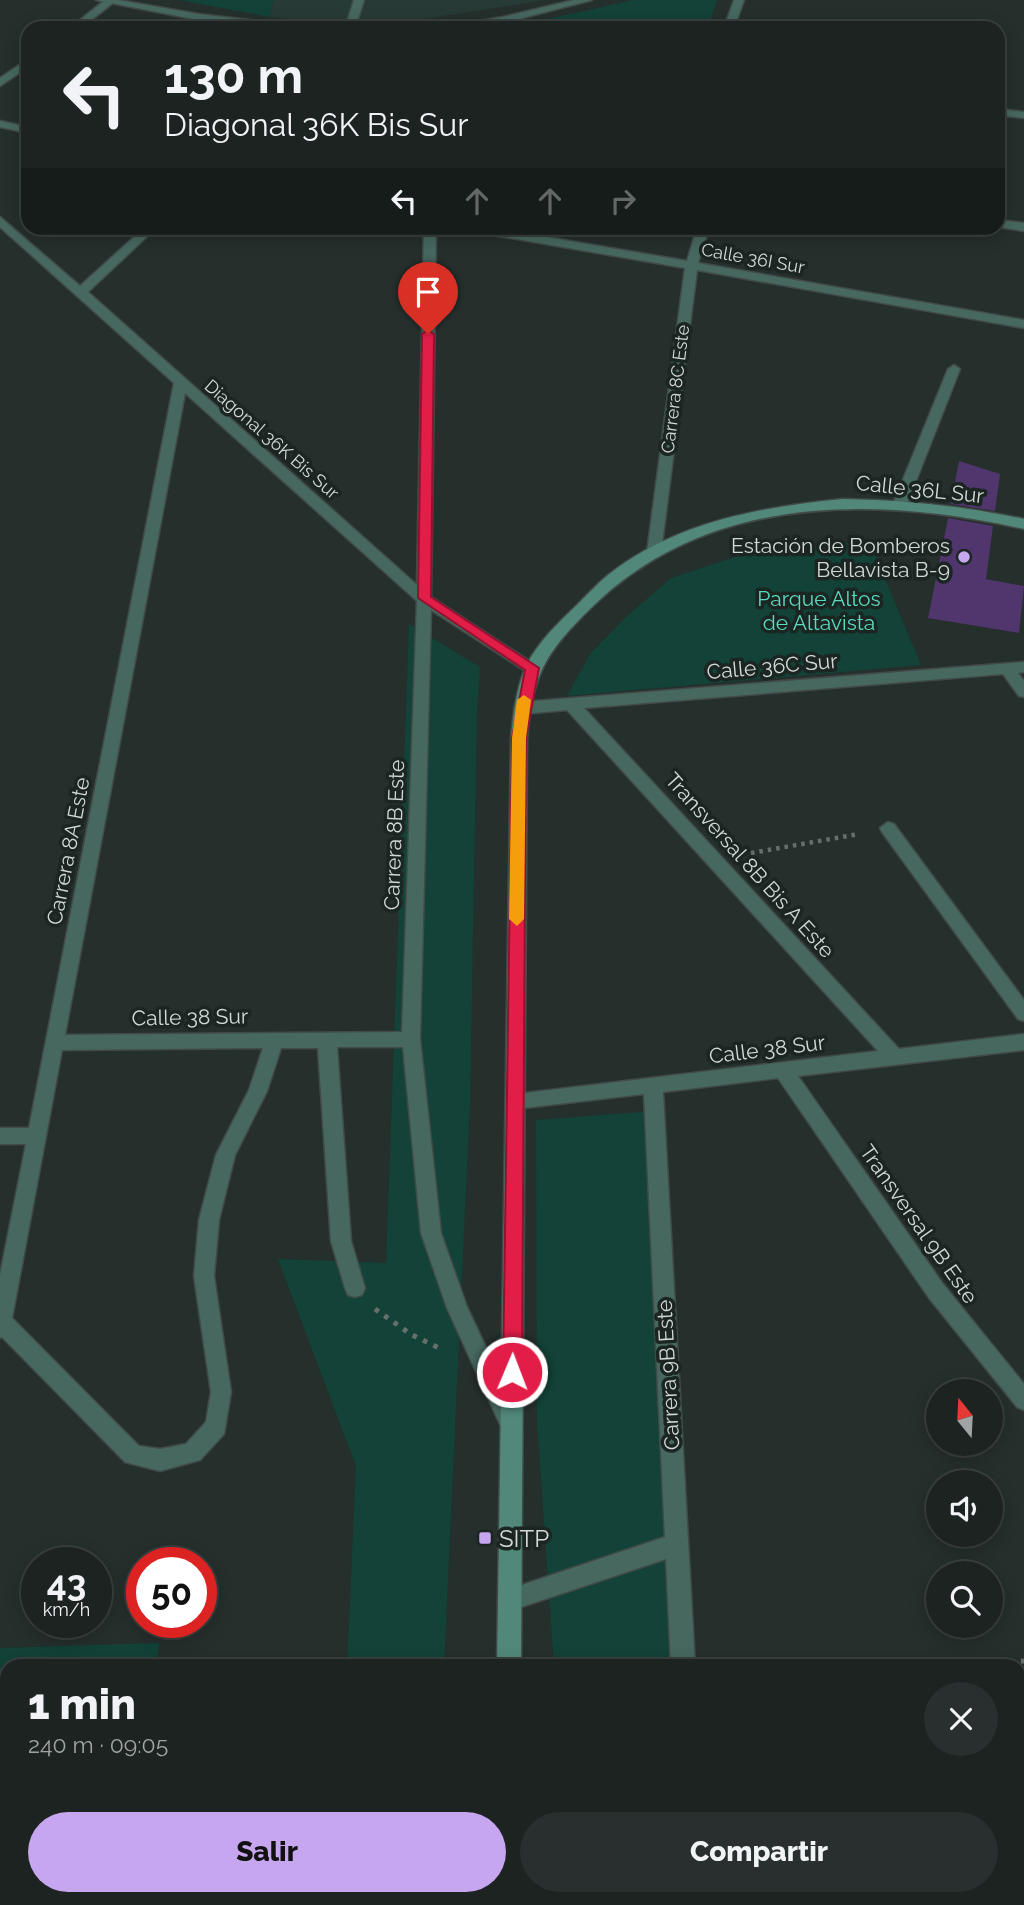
<!DOCTYPE html>
<html lang="es">
<head>
<meta charset="utf-8">
<style>
  :root { --surface:#1c2321; --page:#292f2e; --text:#f1f3f6; --muted:#a0a4a5; --line:#3a403f; --accent:#c7a6f0 }
  body { margin:0; font-family:Raleway,sans-serif; background:var(--page); color:var(--text); height:100vh; display:flex; flex-direction:column; font-size:26px; white-space:nowrap }
  * { box-sizing:border-box; margin:0 }
  p { font-size:23px; color:var(--muted) }
  .icon { flex:none; width:38px; height:38px; fill:none; stroke:currentColor; stroke-width:2; stroke-linecap:round; stroke-linejoin:round }
  .map { position:relative; flex:1; overflow:hidden }
  .drawer { position:absolute; left:0px; top:1659px; width:1026px; height:247px; display:flex; flex-direction:column; background:var(--surface); border-radius:21px 21px 0 0; box-shadow:0 4px 18px #0003,0 0 0 2px var(--line) }
  .drawer>* { flex:none }
  .top-card { position:absolute; left:21px; top:21px; width:984px; height:214px; border-radius:21px; box-shadow:0 4px 18px #0003,0 0 0 2px var(--line); background:#1c2321; color:var(--text); overflow:hidden }
  .needle { width:46px; rotate:342deg }
  .controls { position:absolute; left:926px; top:1379px; display:grid; gap:14px }
  .controls a { display:grid; place-items:center; width:77px; height:77px; border-radius:50%; background:var(--surface); box-shadow:0 4px 18px #0003,0 0 0 2px var(--line); font-size:35px }
  .speed { position:absolute; left:21px; top:1547px; display:flex; gap:14px; font-size:35px; font-weight:700; text-align:center }
  .speed>* { display:grid; place-content:center; width:91px; height:91px; border-radius:50%; background:var(--surface); box-shadow:0 4px 18px #0003,0 0 0 2px var(--line); line-height:1 }
  .speed small { font-size:18px; font-weight:400 }
  .speed .limit { border:10px solid #d22; background:#fff; color:#111 }
  .pin { position:absolute; display:grid; place-items:center; width:60px; height:60px; color:#fff; margin:-72px -30px; border-radius:50% 50% 50% 0; rotate:-45deg; box-shadow:0 0 7px #0007 }
  .pin .icon { rotate:45deg }
  .me { position:absolute; width:77px; margin:-38px; rotate:1deg; stroke-linejoin:round; filter:drop-shadow(0 0 5px #0008) }
  .turn { display:flex; align-items:center; gap:24px; height:147px; padding:0 28px; font-size:32px }
  .turn .icon { width:91px; height:91px; stroke-width:2.5 }
  .turn b { display:block; font-size:49px; line-height:60px }
  .lanes { display:flex; align-items:center; height:66px; padding:0 28px; background:#0003; justify-content:center; gap:35px; direction:ltr }
  .lanes .off { opacity:.35 }
  .round { display:grid; place-items:center; flex:none; width:74px; height:74px; border-radius:37px; background:var(--page) }
  .head { display:flex; align-items:center; justify-content:space-between; height:119px; padding:0 28px }
  h1 { font-size:42px; font-weight:800; line-height:52px }
  .cta { display:flex; gap:14px; margin-top:auto; padding:14px 28px }
  .cta a { flex:1; height:80px; border-radius:42px; background:var(--accent); color:#111; font-size:28px; font-weight:800; line-height:80px; text-align:center }
  .cta a+a { background:var(--page); color:var(--text) }
  .map>svg:first-child { display:block }
</style>
</head>
<body>
<div class="map">
<svg width="1024" height="1905" viewBox="0 0 1024 1905">
  <rect width="100%" height="100%" fill="#252f2c"/>
  <path fill="#283a35" d="M274,0h272l-141,22 -65,1 -71,-6z"/>
  <g fill="#124238">
    <path d="M179,0h95l-5,17z"/>
    <path d="M633,0h84l-9,28h-201z"/>
    <path d="M869,540l52,125 -354,31 23,-42 36,-37 45,-39 67,-22z"/>
    <path d="M409,624l71,43 -3,42 -7,393 -26,564h-97l9,-200 -78,-207 108,4z"/>
    <path d="M654,1111l29,555h-129l-17,-244 -1,-302z"/>
    <path d="M159,1643l-2,23h-150v233h430v6h-429l-8,-5v-252z"/>
    <rect x="559" y="1899" width="217" height="6"/>
  </g>
  <g fill="#50366c">
    <path d="M959,461l41,13 -5,37 -44,-7z"/>
    <path d="M948,518l45,8 -7,53 38,7 -5,47 -91,-15z"/>
  </g>
  <g fill="none" stroke-linecap="round" stroke-linejoin="round">
    <g stroke="#414a47" stroke-width="3">
      <g id="service">
        <path d="M354,0h10l-9,28h-10z"/>
        <path d="M954,365l6,4 -53,135 -2,3h-10l-2,-3 55,-135z"/>
      </g>
    </g>
    <g stroke="#414a47" stroke-width="3">
      <g id="minor">
        <path d="M105,0l9,2 -33,26h-11z"/>
        <path d="M734,0h10l-10,28h-10z"/>
        <path d="M28,59v8l-28,19v-8z"/>
        <path d="M0,121l28,6v6l-28,-6z"/>
        <path d="M0,217l80,69 64,-58h12l-68,64 329,293 7,-357h12l-5,369 109,71 -8,5 -5,-1 -96,-62 -11,429 21,194 26,74 55,117 -3,7 -8,3 -8,-3 -56,-123 -26,-75 -18,-186h-66l14,194 14,47 -3,7 -7,2 -7,-2 -3,-7 -14,-47 -13,-193h-37l-14,43 -32,64 -16,65 -5,56 17,116 -7,42 -24,26 -40,11 -35,-9 -123,-125 -2,1v-63l26,-131h-26v-16h29l145,-745 -174,-156zM185,393l232,208 -15,431 -337,3zM263,1048l-14,42 -33,65 -17,65 -5,56 17,116 -5,30 -20,22 -26,5 -21,-3 -127,-128 50,-268z"/>
        <path d="M998,220l26,3v8l-26,-4z"/>
        <path d="M470,228h23l194,33 10,-33h12l-11,35 326,57v8l-327,-58 -36,282 -7,5 -7,-5 38,-284 -209,-36z"/>
        <path d="M1024,662v10l-6,1 6,8v16l-5,-1 -16,-22 -419,34 315,341 125,-15v16l-226,26 145,208 81,100v26l-7,-3 -88,-109 -151,-220 -115,14 32,574h-24l-5,-107 -157,52 -8,-3 -3,-8 3,-8 164,-55 -21,-443 -129,15 -7,-2 -2,-6 2,-6 370,-44 -311,-341 -45,4 -8,-6 8,-6z"/>
        <path d="M888,822l6,2 130,176v21l-6,-2 -136,-187 -2,-4z"/>
      </g>
    </g>
    <g stroke="#414a47" stroke-width="3">
      <g id="tertiary">
        <path d="M96,0h22l80,14 93,11 5,3h-31l-67,-8z"/>
        <path d="M574,0h18l-89,23 -66,5 66,-11z"/>
        <path d="M998,109l26,3v6l-26,-3z"/>
      </g>
    </g>
    <g stroke="#414a47" stroke-width="3">
      <g id="secondary">
        <path d="M843,499c62,1 120,7 181,20v10c-148,-33 -314,-36 -431,77 -47,46 -60,66 -66,133l-6,927h-24l14,-927c2,-24 5,-50 15,-73 12,-24 32,-43 51,-61 10,-10 20,-21 31,-30 67,-53 153,-68 235,-76z"/>
        <path d="M498,1899h24l1,6h-26z"/>
      </g>
    </g>
    <path stroke="#666f6c" stroke-width="4.5" stroke-dasharray="3.5 5" stroke-linecap="butt" d="M751,853l108,-19"/>
    <g stroke="#666f6c" stroke-width="5" stroke-dasharray="4.5 7" stroke-linecap="butt">
      <path d="M375,1309l37,26 27,13"/>
      <path d="M952,1666l72,-5"/>
      <path d="M0,1885l7,4"/>
      <path d="M26,1899l24,6"/>
      <path d="M778,1899l1,6"/>
      <path d="M421,1905l6,-6"/>
    </g>
    <use href="#service" fill="#46685f" fill-rule="evenodd"/>
    <use href="#minor" fill="#46685f" fill-rule="evenodd"/>
    <use href="#tertiary" fill="#46685f" fill-rule="evenodd"/>
    <use href="#secondary" fill="#51887a" fill-rule="evenodd"/>
  </g>
  <path fill="#e11d48" stroke="#92132f" stroke-width="2" d="M428,330l6,4 -3,263 108,71 -13,70 -4,634 -3,6 -7,3 -7,-3 -2,-6 9,-634 13,-68 -107,-72 4,-264z"/>
  <path fill="#f59e0b" d="M524,695l7,5 -5,38 -2,181 -7,7 -8,-7 3,-181 5,-38z"/>
  <g fill="#c7a6f0" stroke="#1b2522" stroke-width="2.5">
    <circle cx="964" cy="557" r="7"/>
    <rect x="478" y="1531" width="14" height="14" rx="3.5"/>
  </g>
  <g text-anchor="middle" dominant-baseline="central" stroke-width="7" stroke-linejoin="round" paint-order="stroke">
    <g font-size="18" fill="#d1d8d6" stroke="#1b2522">
      <text transform="translate(753 258) rotate(10)">Calle 36I Sur</text>
      <text transform="translate(675 389) rotate(-83)">Carrera 8C Este</text>
      <text transform="translate(272 439) rotate(41)">Diagonal 36K Bis Sur</text>
    </g>
    <g font-size="21" fill="#d1d8d6" stroke="#1b2522">
      <text transform="translate(920 489) rotate(6)">Calle 36L Sur</text>
      <text transform="translate(772 666) rotate(-5)">Calle 36C Sur</text>
      <text transform="translate(394 835) rotate(-88)">Carrera 8B Este</text>
      <text transform="translate(68 851) rotate(-79)">Carrera 8A Este</text>
      <text transform="translate(750 865) rotate(48)">Transversal 8B Bis A Este</text>
      <text transform="translate(190 1017) rotate(-1)">Calle 38 Sur</text>
      <text transform="translate(767 1049) rotate(-7)">Calle 38 Sur</text>
      <text transform="translate(919 1224) rotate(55)">Transversal 9B Este</text>
      <text transform="translate(668 1375) rotate(-93)">Carrera 9B Este</text>
    </g>
    <g font-size="21" fill="#d1d8d6" stroke="#1b2522" text-anchor="end">
      <text x="950" y="545">Estación de Bomberos<tspan x="950" dy="24">Bellavista B-9</tspan></text>
    </g>
    <g font-size="21" fill="#59dbbe" stroke="#1b2522">
      <text x="819" y="598">Parque Altos<tspan x="819" dy="24">de Altavista</tspan></text>
    </g>
    <g font-size="24" fill="#d1d8d6" stroke="#1b2522" text-anchor="start">
      <text x="499" y="1538">SITP</text>
    </g>
  </g>
</svg>
<div class="controls">
<a><svg class="needle" viewBox="-14 -14 28 28"><path d="M0-13l5 13h-10z" fill="#e53935"/><path d="M0 13l5-13h-10z" fill="#a0a4a5"/></svg></a>
<a><svg class="icon" aria-label="sound" viewBox="0 0 24 24"><path d="M4 9h4l5-4v14l-5-4H4zM17 9q2 3 0 6"/></svg></a>
<a><svg class="icon" aria-label="search" viewBox="0 0 24 24"><circle cx="10" cy="10" r="6"/><path d="M15 15l6 6"/></svg></a>
</div>
<div class="speed"><div>43<small>km/h</small></div><div class="limit">50</div></div>
<div class="pin" style="left:428px;top:334px;background:#d93025"><svg class="icon" aria-label="arrive" viewBox="0 0 24 24"><path d="M6 21V4h12l-3 4 3 4H6"/></svg></div>
<svg class="me" style="left:512px;top:1372px" viewBox="-20 -20 40 40"><circle r="17" fill="#e11d48" stroke="#fff" stroke-width="3"/><path d="M0-11L8 9 0 5-8 9z" fill="#fff"/></svg>
<div class="top-card">
<div class="turn"><svg class="icon" aria-label="left" viewBox="0 0 24 24"><path d="M17 20v-9H6M10 6l-5 5 5 5"/></svg><div><b>130 m</b>Diagonal 36K Bis Sur</div></div>
<div class="lanes"><svg class="icon" aria-label="left" viewBox="0 0 24 24"><path d="M17 20v-9H6M10 6l-5 5 5 5"/></svg><svg class="icon off" aria-label="ahead" viewBox="0 0 24 24"><path d="M12 20V5M6 11l6-6 6 6"/></svg><svg class="icon off" aria-label="ahead" viewBox="0 0 24 24"><path d="M12 20V5M6 11l6-6 6 6"/></svg><svg class="icon off" aria-label="right" viewBox="0 0 24 24"><path d="M7 20v-9h11M14 6l5 5-5 5"/></svg></div>
</div>
<section class="drawer">
<div class="head"><div><h1>1 min</h1><p>240 m · 09:05</p></div><a class="round"><svg class="icon" aria-label="close" viewBox="0 0 24 24"><path d="M6 6l12 12M18 6L6 18"/></svg></a></div>
<div class="cta"><a>Salir</a><a>Compartir</a></div>
</section>
</div>
</body>
</html>
